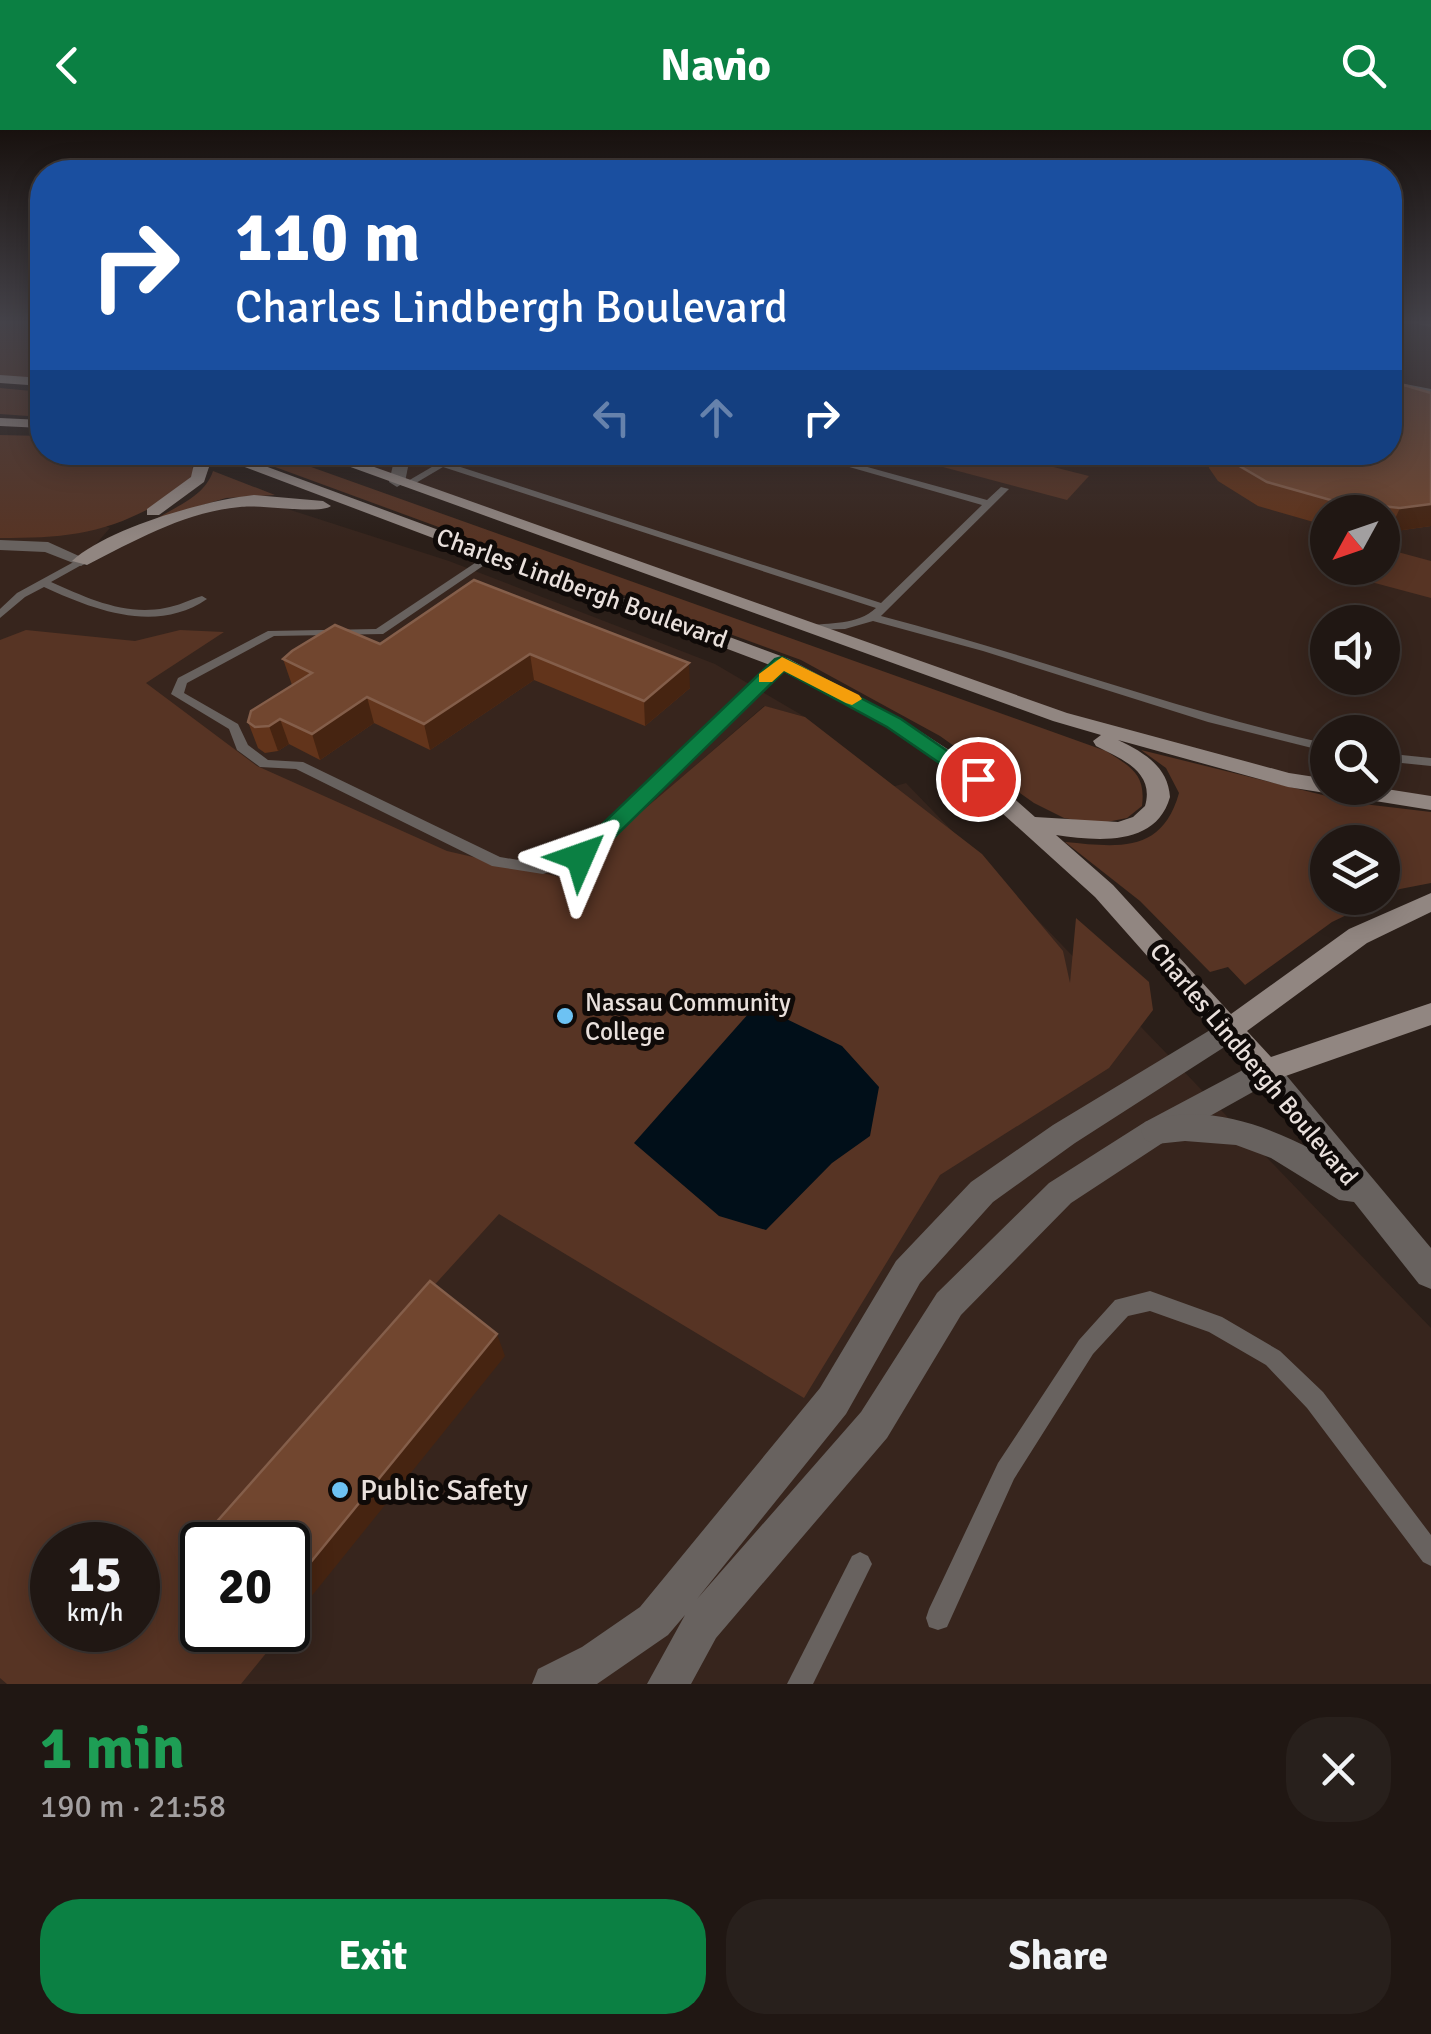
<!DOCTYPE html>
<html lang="en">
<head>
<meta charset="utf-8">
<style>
  :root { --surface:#201713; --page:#28201c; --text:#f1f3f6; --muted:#a29fa0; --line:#3d3633; --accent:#0b8043 }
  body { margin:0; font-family:Signika,sans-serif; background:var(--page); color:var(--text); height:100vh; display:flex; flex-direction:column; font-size:38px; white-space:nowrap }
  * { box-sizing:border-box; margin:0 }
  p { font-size:32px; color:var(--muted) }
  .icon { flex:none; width:55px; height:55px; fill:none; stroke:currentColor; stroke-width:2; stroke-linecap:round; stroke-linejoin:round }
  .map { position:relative; height:1554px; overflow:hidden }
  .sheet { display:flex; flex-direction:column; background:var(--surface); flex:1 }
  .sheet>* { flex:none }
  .guide { position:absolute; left:30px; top:30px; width:1372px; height:305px; border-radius:40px; box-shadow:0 5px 25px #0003,0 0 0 2px var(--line); background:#1a4fa0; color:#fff; overflow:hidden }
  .needle { width:65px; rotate:230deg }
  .tools { position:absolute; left:1310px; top:365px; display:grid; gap:20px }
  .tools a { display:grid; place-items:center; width:90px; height:90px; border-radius:50%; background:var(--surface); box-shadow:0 5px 25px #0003,0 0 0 2px var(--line); font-size:50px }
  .speed { position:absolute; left:30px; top:1392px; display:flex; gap:20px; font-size:50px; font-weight:700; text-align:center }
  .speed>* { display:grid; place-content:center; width:130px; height:130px; border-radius:50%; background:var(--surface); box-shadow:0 5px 25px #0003,0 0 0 2px var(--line); line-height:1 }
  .speed small { font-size:25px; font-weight:400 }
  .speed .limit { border:5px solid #111; border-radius:15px; background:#fff; color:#111 }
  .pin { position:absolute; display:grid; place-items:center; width:85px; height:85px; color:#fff; margin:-42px; border:5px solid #fff; border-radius:50%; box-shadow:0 2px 10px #0007 }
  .me { position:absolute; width:110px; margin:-55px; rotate:47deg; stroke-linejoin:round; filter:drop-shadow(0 0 8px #0008) }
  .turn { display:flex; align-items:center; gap:35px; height:210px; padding:0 40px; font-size:45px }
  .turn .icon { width:130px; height:130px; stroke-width:2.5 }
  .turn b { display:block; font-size:70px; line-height:85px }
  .lanes { display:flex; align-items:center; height:95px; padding:0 40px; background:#0003; justify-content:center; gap:50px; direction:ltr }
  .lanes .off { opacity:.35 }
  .round { display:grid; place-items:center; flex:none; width:105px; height:105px; border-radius:40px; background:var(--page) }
  .head { display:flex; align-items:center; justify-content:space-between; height:170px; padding:0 40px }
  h1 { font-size:60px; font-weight:800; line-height:75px; color:#1e9e55 }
  .cta { display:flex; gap:20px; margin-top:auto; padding:20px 40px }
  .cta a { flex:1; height:115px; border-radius:40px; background:var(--accent); color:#fff; font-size:40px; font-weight:800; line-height:115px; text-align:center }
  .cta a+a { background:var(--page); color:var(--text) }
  header { display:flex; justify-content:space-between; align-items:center; height:130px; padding:0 40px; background:var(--accent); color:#fff; font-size:45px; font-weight:800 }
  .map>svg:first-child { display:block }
</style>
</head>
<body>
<header><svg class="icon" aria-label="back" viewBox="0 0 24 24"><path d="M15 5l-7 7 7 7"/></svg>Navio<svg class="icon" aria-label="search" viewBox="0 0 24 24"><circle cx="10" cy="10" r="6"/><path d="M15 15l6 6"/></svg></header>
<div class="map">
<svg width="1431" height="1554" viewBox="0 0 1431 1554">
  <rect width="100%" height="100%" fill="#2b1f19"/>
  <g fill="#37251d" fill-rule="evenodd">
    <path d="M1390,191h41v480l-92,-13h43v-56h-54l-1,54 -269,-72 -723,-258 9,-4h1046zM1328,382h54v56h-54zM1328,492h54v56h-54z"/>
    <path d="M0,351l110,47 -28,32 3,6 92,-47 32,-11 63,-4 177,57 266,103 90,53 -41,-11 -197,171 339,-94 525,545v356h-1431zM52,1415h86v85h-86zM202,1415h86v85h-86z"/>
  </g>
  <g fill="#573424" fill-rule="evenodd">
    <path d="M0,191h42v57l-42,-2z"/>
    <path d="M0,258l42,4v25l-42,-3z"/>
    <path d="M0,305l42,1v16c46,1 114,-11 153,17 -3,20 -21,26 -37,35 -56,31 -95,34 -158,34z"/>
    <path d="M941,322l57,1 91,23 -22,24 -139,-37z"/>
    <path d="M237,323h35l834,298c25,16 40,23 36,55l-15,12 -30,6 -33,-6 -30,-15 -94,-67 -139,-76z"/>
    <path d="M213,341l62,24 -49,3 -70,21c21,-13 49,-23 57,-48z"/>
    <path d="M1383,418l48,13v37l-101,-27 2,-3h50z"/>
    <path d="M26,500l109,11 45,-11 44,2 -78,51 111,83 190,85 117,27 201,-172 40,11 177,137 81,97 7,32 6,-65 73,64 4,28 -44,58 -169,107 -136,223 -305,-184 -300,330 3,4v82h83l-44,54h-234l-7,-6v-1038zM52,1415h86v85h-86z"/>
    <path d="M1141,620l214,53 76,9v71l-31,6 -18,8v-55h-54v56h54l-50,24 -87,63 -17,-18 -18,5 -70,-71 -75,-59c53,5 97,12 114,-49l-13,-25z"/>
  </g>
  <path fill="#010f19" d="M768,880l74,36 37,41 -9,49 -38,27 -66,67 -47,-14 -85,-73 115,-130z"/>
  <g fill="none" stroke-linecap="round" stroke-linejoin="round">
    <g fill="#68625f" fill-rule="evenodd">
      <path d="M1405,191l26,2v4z"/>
      <path d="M1390,251l41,8v4l-41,-8z"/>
      <path d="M797,322h16l174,48 14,-13 8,2 -128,127c150,39 295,94 447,128v8l-120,-30 -225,-71 -110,-30 -28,8 -39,1v-4c23,-4 51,0 70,-18l-433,-141 -34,20 -8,-2 41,-24 439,142 101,-98z"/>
      <path d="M490,423l9,2 -116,79 -109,2 -87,47 -3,10 54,31 10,21 20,15 35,2 197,95 43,7 32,-10 203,-194h8v6l-201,194 -42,14 -51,-8 -196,-97 -36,-2 -23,-17 -8,-21 -58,-35 7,-16 90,-47 108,-2z"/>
      <path d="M81,428l5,3 -1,2 -34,19c36,16 74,34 114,26 13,-2 24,-8 37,-12l5,3c-51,35 -113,11 -163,-12l-19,10 -25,21v-9l17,-16z"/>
      <path d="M1382,623l49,5v8l-49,-5z"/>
      <path d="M1150,1161l72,26 58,34 43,41 108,143v31l-8,-4 -116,-154 -41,-43 -57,-33 -59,-21 -22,5 -35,38 -79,125 -67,148 -9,3 -9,-3 -3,-9 3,-9 69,-146 81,-123 36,-40z"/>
      <path d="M860,1422l8,4 4,8 -59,120h-26l65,-128z"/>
    </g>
    <g fill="#68625f" fill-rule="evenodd">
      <path d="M0,410l48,2 42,19 -9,5 -36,-14 -45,-2z"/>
      <path d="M1230,888l10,3 4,8 -4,8 -165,106 -82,59 -73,81 -74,131 -149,185 164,-187 76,-119 112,-110 96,-61 111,-59 10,-4 10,4 4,8 -4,8 -109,61 -96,63 -110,112 -74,123 -171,200 -25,46h-44l38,-69 -17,20 -71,49h-65l6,-15 44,-22 58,-40 180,-219 76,-127 75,-79 82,-57z"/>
    </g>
    <g fill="#68625f" fill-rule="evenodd">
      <path d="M396,322h15l-6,30 -8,5 -8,-5z"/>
      <path d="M1266,929l10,4 155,185v41l-12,-5 -65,-82 -15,-2 -68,-42 -35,-13 -51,-4 -29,3 -11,-4 -4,-9 4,-9c57,-20 118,2 168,28l-57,-71 -4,-8 4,-8z"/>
    </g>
    <g fill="#918681" fill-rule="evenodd">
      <path d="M0,245l42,3v8l-42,-3z"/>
      <path d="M0,288l42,2v8l-42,-2z"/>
      <path d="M189,322h15l6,12 -6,18 -45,33h-12v-6l44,-32 3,-13z"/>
      <path d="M205,322h22l562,207 112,60 85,55 49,43 83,5 15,-5 12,-11c10,-34 -23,-47 -49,-60l-3,-5 8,-6 -48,-14 -744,-269h23l735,261 222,60 39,6v9h52l51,8v14l-143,-23 -170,-47c25,12 50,26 52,57 -14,50 -73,44 -114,38l57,50 118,129 118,-85 82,-36v19l-64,31 -120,88 24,26 160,-54v22l-165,58 -10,-4 -161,-182 -125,-113 -83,-57 -112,-60z"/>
      <path d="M254,365l69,6 8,5c-12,9 -71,-2 -91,1 -55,5 -104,33 -153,58l-15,-4c36,-33 134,-61 182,-66z"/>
    </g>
  </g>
  <g fill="#62341b">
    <path d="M1210,322h180l41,74 -42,6 -7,-1v-19h-54v13h-4l-66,-19 -40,-25 -9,-13z"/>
    <path d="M474,450l216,108 -45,38 -111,-46 -104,70 -56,-27 -54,37 -31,-16 -11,7 -13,2 -7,-5 -10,-26 44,-37 -9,-26 97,-15z"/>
  </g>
  <g fill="#462411">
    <path d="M1431,374v22l-42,6 11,-24z"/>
    <path d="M530,524l4,26 -104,70 -6,-26z"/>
    <path d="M689,533l1,25 -45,38 -1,-25z"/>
    <path d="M367,567l7,26 -54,37 -8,-26z"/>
    <path d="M280,589l9,25 -11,7 -9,-25z"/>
    <path d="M497,1204l8,22 -211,262 -6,-6v-22z"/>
  </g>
  <g fill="#71462f" stroke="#845e4a" stroke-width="2.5">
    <path d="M1390,251l41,12v111l-31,4 -66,-7 -67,-19 -41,-24 -4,-6h168z"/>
    <path d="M474,450l215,83 -45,38 -114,-47 -106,70 -57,-27 -55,37 -32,-15 -11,7 -14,1 -7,-5 3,-11 61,-38 -29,-14 9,-8 43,-26 45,19z"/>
    <path d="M430,1151l67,53 -209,256v-45h-73l-10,-10z"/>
  </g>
  <linearGradient id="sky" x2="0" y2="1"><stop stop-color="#18110e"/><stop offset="0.47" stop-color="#444249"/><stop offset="1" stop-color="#444249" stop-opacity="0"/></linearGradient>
  <rect width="1431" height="409" fill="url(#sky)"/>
  <path fill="#0b8043" stroke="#07532c" stroke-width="2.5" d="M782,527l119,62 87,60 -10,6 -8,-1 -83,-57 -103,-56 -196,192h-15l-4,-6 4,-5 202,-193z"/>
  <path fill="#f59e0b" d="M782,527l77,38 3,4 -10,6 -6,-2 -62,-32 -12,11h-13v-8z"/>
  <g fill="#6dc2f3" stroke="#0f0a08" stroke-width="4">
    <circle cx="565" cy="886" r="10"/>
    <circle cx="340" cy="1360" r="10"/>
  </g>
  <g text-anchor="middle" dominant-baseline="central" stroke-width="10" stroke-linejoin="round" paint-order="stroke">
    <g font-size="25" fill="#e9e0dc" stroke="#0f0a08">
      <text transform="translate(582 458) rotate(20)">Charles Lindbergh Boulevard</text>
      <text transform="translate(1254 934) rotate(50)">Charles Lindbergh Boulevard</text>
    </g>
    <g font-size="25" fill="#e9e0dc" stroke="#0f0a08" text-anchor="start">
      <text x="585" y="872">Nassau Community<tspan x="585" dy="29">College</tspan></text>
    </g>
    <g font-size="30" fill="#e9e0dc" stroke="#0f0a08" text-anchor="start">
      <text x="360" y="1360">Public Safety</text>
    </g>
  </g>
</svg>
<div class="tools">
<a><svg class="needle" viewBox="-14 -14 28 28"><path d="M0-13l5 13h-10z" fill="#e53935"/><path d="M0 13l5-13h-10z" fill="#a29fa0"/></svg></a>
<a><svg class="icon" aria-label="sound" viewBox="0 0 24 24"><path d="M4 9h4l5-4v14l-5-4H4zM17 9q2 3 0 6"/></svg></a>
<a><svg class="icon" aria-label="search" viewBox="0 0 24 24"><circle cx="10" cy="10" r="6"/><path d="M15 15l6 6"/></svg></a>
<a><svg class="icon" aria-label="layers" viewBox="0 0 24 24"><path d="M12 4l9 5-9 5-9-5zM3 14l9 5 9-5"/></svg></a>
</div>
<div class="speed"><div>15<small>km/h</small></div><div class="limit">20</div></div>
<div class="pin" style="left:978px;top:649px;background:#d93025"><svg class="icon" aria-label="arrive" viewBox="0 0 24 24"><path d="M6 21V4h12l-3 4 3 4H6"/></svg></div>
<svg class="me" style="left:580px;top:727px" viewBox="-20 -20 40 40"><path d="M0-17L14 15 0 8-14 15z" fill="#0b8043" stroke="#fff" stroke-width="4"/></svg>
<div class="guide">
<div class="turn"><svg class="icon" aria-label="right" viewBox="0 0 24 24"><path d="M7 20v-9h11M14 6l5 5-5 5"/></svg><div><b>110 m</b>Charles Lindbergh Boulevard</div></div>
<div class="lanes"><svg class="icon off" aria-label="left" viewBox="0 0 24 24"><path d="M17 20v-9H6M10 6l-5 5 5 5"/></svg><svg class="icon off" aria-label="ahead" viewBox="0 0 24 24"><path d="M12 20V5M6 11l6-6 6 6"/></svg><svg class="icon" aria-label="right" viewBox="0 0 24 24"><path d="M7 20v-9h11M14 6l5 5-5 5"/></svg></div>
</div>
</div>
<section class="sheet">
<div class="head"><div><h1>1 min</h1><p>190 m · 21:58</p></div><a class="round"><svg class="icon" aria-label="close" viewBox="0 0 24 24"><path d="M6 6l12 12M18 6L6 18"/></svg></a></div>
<div class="cta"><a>Exit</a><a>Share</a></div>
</section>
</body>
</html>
